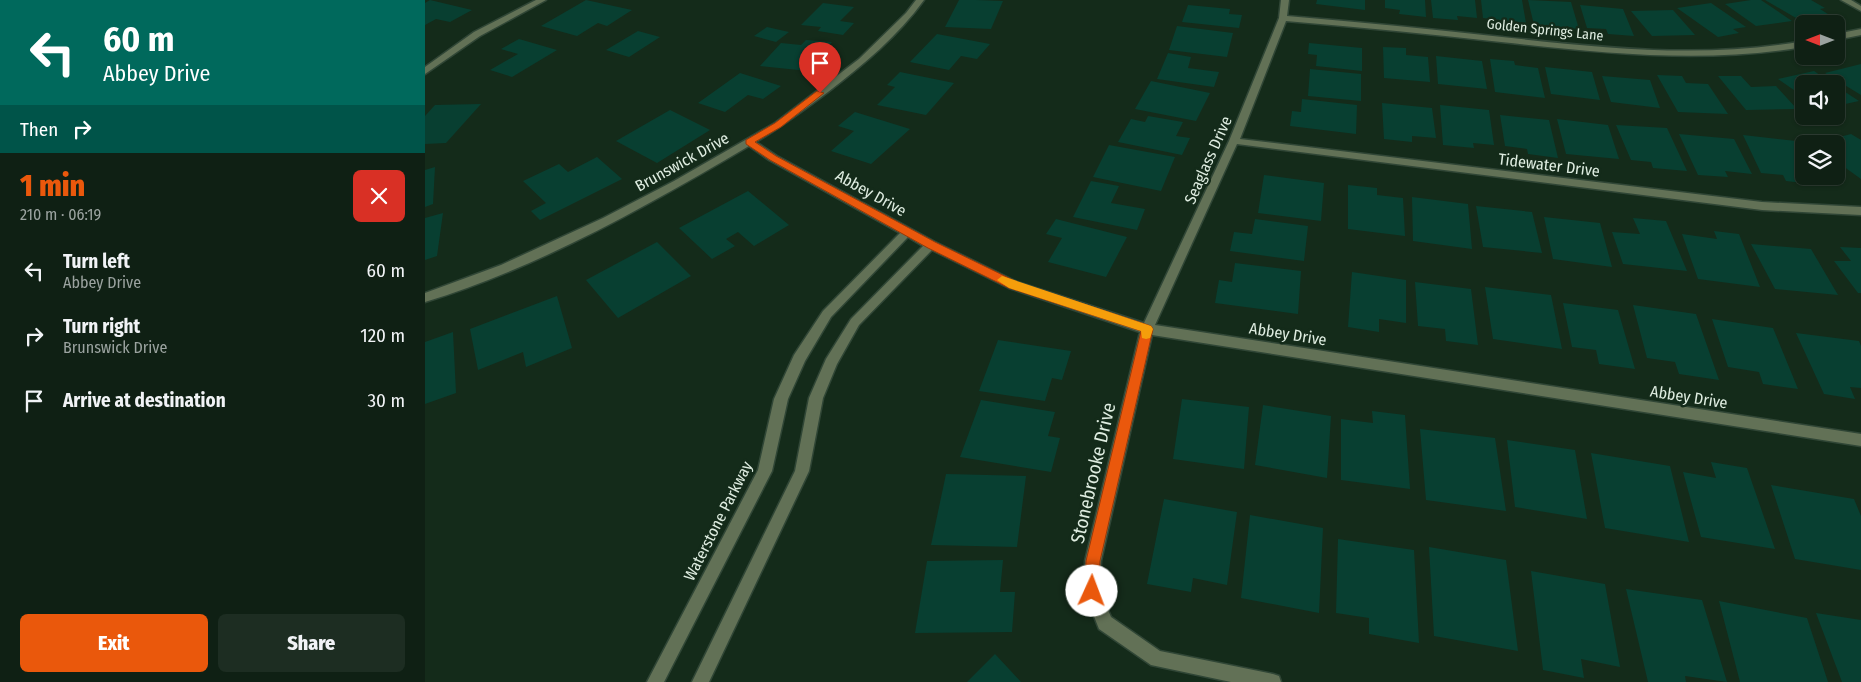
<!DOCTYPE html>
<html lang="en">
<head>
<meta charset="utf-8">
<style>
  :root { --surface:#0f2014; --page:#1d2d22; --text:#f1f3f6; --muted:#9ba3a0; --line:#2f3e34; --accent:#ea580c }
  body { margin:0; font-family:"Fira Sans Condensed",sans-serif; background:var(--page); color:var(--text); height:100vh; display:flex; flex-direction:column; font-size:19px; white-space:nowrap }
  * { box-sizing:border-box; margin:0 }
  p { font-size:16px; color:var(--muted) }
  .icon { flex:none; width:28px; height:28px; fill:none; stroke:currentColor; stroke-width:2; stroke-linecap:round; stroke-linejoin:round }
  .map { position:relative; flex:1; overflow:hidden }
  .details { display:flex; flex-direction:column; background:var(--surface); width:425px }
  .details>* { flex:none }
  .banner { background:#00695c; color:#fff; overflow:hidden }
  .needle { width:32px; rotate:270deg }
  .tools { position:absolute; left:1370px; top:15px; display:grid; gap:10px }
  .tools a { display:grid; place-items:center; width:50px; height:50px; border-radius:8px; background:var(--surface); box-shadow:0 1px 4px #0004,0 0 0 1px var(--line); font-size:25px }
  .pin { position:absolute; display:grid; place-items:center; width:42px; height:42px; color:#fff; margin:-51px -21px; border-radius:50% 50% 50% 0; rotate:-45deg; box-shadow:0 0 5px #0007 }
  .pin .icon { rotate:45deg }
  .me { position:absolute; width:55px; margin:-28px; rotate:2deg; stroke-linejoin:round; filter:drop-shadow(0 0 4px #0008) }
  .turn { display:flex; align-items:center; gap:18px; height:105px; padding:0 20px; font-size:22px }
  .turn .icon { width:65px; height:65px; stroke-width:2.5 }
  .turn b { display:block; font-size:35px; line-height:42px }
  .then { display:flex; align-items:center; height:48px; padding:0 20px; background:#0003; gap:10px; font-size:19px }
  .round { display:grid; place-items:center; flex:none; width:52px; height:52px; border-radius:8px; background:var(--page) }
  .head { display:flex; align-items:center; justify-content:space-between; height:85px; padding:0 20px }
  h1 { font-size:30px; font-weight:800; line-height:38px; color:var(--accent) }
  .action { display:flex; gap:10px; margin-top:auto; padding:10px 20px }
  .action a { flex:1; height:58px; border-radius:8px; background:var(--accent); color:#fff; font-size:20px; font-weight:800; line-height:58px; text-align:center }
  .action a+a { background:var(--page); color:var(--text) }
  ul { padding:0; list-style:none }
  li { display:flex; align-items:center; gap:15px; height:65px; padding:0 20px }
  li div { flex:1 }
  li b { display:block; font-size:19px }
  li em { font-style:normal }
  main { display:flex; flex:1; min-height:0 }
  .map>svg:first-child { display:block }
</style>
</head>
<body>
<main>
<section class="details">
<div class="banner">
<div class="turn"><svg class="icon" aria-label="left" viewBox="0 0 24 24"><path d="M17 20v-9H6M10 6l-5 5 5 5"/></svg><div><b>60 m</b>Abbey Drive</div></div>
<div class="then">Then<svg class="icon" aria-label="right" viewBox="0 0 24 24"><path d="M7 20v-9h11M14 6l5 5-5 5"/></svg></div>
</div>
<div class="head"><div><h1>1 min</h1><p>210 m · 06:19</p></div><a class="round" style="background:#d93025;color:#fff"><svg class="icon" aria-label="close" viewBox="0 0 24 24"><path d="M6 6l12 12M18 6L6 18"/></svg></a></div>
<ul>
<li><svg class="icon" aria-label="left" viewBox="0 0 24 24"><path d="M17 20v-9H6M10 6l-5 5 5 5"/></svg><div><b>Turn left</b><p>Abbey Drive</p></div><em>60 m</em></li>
<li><svg class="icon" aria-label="right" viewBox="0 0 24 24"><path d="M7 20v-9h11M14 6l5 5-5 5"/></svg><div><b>Turn right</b><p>Brunswick Drive</p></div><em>120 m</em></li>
<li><svg class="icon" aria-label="arrive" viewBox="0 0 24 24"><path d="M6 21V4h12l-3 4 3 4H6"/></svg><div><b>Arrive at destination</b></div><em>30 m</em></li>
</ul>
<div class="action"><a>Exit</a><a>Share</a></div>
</section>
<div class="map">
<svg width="1436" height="682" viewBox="0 0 1436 682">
  <rect width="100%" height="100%" fill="#142b1a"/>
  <g fill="#083f31">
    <path d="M5,0l42,10 -22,12 -14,-3 -11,6v-22z"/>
    <path d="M161,0l46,10 -25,16 -9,-3 -21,13 -36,-10z"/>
    <path d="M534,0h17l27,1 -12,28 -46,-2z"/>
    <path d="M892,0h48v10l-49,-6z"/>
    <path d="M960,0h40l1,17 -27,-3 1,-4 -15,-2z"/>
    <path d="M1006,0h44l2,18 -20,-2 1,4 -25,-2z"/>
    <path d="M1056,0h41l4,23 -43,-5z"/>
    <path d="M1103,0l43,2 8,27 -45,-4z"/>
    <path d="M1326,0h10l31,21 -36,5 -31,-22z"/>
    <path d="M1340,0h46l14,8 -5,1 11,7 -14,3 -7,-4 -14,3z"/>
    <path d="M398,3l31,4 -14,14 14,2 -11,12 -25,-4 3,-4 -20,-2z"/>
    <path d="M1286,3l35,24 -13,2 6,4 -21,4 -41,-29z"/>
    <path d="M763,5l42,4 -1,5 13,1 -3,13 -57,-6z"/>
    <path d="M1155,5l43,4 11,27 -26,-2 -2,-5 -19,-1z"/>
    <path d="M1248,10l22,25 -43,1 -21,-25z"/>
    <path d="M752,26l56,7 -6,24 -58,-7z"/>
    <path d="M342,27l22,5 -13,10 -22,-6z"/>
    <path d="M213,31l22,6 -31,20 -23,-7z"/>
    <path d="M512,34l53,10 -13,15 -16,-3 -12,14 -39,-8z"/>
    <path d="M94,39l38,11 -45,27 -22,-7 28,-16 -17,-5z"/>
    <path d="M381,40l26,2 -24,29 -48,-5 21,-23 20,2z"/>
    <path d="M884,43l53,5v23l-46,-5 1,-11 -9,-1z"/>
    <path d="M958,47l23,1v7l22,2 2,25 -46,-4z"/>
    <path d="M743,53l23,4 -3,11 31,4 -5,15 -57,-8z"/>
    <path d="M1011,56l46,5 5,28 -49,-5z"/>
    <path d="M1065,59l24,2 1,4 23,3 7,30 -50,-6z"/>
    <path d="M1436,64v31l-36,-22z"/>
    <path d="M1120,67l47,5 8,28 -49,-6z"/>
    <path d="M885,69l51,5v27l-53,-5z"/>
    <path d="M1389,71l19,13h-29v13l-26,-18z"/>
    <path d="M475,72l54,11 -28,32 -49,-10 18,-18 -8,-2z"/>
    <path d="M315,73l41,13 -18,13 -15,-4 -23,17 -27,-9z"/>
    <path d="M1232,75l25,1 4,7 22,1 20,30 -50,-2z"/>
    <path d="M1177,76l48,4 10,28 -49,-6z"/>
    <path d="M1293,76h23l10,11 25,-1 21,23 -51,1z"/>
    <path d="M726,81l59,12 -14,28 -61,-12z"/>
    <path d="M1411,86l23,15 -23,5z"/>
    <path d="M877,99l55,6 -1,29 -66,-8 2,-15 9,1z"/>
    <path d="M957,103l50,5 4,30 -24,-2v6l-28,-3z"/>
    <path d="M56,104l-35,39 -21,1v-28l10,-11z"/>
    <path d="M1015,105l49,5 5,35 -21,-2 1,5 -31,-3z"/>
    <path d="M245,110l40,20 -53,33 -41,-22z"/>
    <path d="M430,112l55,17 -39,35 -40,-13 23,-20 -16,-5z"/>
    <path d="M1075,115l49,5 9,38 -30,-4 -1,-5 -22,-3z"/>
    <path d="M723,116l35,6 -7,14 14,2 -8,17 -64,-13 13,-23 14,3z"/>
    <path d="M1132,119l51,6 11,34 -53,-5z"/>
    <path d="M1191,125l51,3 20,43 -34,-3 -2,-6 -20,-2z"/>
    <path d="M1254,134l55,5 18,35 -27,-3 3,6 -30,-2z"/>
    <path d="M1426,134l10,6v39l-25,-18v-17h-23z"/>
    <path d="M1318,135l53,6 8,14v21h12l5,9 -35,-4 -3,-6 -22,-2z"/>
    <path d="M684,145l66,12 -14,34 -68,-14z"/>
    <path d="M172,157l25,22 -82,41 -9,-9 15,-8 -23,-22 36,-17 9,8z"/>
    <path d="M10,167l-2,37 -8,3v-37z"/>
    <path d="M839,175l60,8 -3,38 -63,-8z"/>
    <path d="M666,181l28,5 -8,17 34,6 -8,21 -64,-13z"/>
    <path d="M923,185l29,3v7l26,3 2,38 -57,-7z"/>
    <path d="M323,191l41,34 -35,21 -16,-14 -12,7 9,7 -23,13 -33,-31z"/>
    <path d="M987,197l56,7 4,45 -59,-8z"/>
    <path d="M1051,206l56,6 10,41 -59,-6z"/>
    <path d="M18,213l-6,43 -12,4v-42z"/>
    <path d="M1119,217l56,6 12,44 -59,-8z"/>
    <path d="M1208,218l33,3 21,50 -64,-7 -11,-32 28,2z"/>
    <path d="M631,219l71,18 -21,40 -58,-15 14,-24 -16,-4z"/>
    <path d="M830,219l53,7 -4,35 -74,-10 4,-19 18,2z"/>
    <path d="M1289,231l25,3 21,53 -62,-8 -16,-45 35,5z"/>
    <path d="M232,242l34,34 -73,42 -32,-38z"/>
    <path d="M1326,244l60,5 27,46 -63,-6z"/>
    <path d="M1415,247l21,1v45h-3l-24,-32h17z"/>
    <path d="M810,263l66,8 -3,43 -83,-11 4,-23 13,2z"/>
    <path d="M927,272l54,8v43l-27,-4v13l-31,-5z"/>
    <path d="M990,282l56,7 7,56 -32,-4 -1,-12 -27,-3z"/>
    <path d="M1060,287l66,8 11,54 -69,-10z"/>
    <path d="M132,296l15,52 -46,19 -3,-15 -45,18 -8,-41z"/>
    <path d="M1138,303l55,7 17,59 -36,-5 -3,-14 -24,-3z"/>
    <path d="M1208,305l63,9 23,66 -40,-6 -4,-12 -28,-4z"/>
    <path d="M1287,319l61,9 25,61 -35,-5 -4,-12 -31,-5z"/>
    <path d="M28,332l3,61 -31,11v-62z"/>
    <path d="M1371,333l63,8 2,5v42l-11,-1 5,12 -31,-5z"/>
    <path d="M573,340l73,11 -9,29 -10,-2 -7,23 -66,-10z"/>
    <path d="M757,399l67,8 -5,62 -71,-10z"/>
    <path d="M556,400l74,12 -7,24 12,2 -9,34 -91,-15z"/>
    <path d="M838,405l68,11 -4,62 -72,-13z"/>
    <path d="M947,411l33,4 5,74 -69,-9v-61l32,4z"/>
    <path d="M995,429l75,9 11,73 -80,-11z"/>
    <path d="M1082,440l68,10 12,69 -72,-12z"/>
    <path d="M1166,453l79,13 19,76 -84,-14z"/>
    <path d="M1286,462l36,6 28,81 -74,-12 -18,-65 33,6z"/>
    <path d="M521,474l80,2 -9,71 -86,-2z"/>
    <path d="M1346,485l83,14 7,17v54l-66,-11z"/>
    <path d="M739,499l73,13 -10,73 -34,-7 -2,14 -44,-8z"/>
    <path d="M825,515l73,13 -4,85 -78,-15z"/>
    <path d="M913,539l76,11 5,93 -50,-9v-16l-33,-5z"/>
    <path d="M1004,547l77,13 12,91 -84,-15z"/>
    <path d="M578,560l-3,32h15l-3,40 -97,1 12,-72z"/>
    <path d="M1106,571l74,13 15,83 -39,-8 3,19 -41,-8z"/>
    <path d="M1201,589l76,11 25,82 -42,-6 1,6h-38z"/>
    <path d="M1294,601l88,17 21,64h-88z"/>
    <path d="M1391,613l45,7v62h-19z"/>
    <path d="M570,654l26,28h-54z"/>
  </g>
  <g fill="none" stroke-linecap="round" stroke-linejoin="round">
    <g stroke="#304636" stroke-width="3">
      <g id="minor">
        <path d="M111,0h10l-66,36 -55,38v-7l49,-35z"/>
        <path d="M491,0h8c-26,36 -61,65 -96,92 -24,18 -47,35 -72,50l21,14 158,86 82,40 127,41 85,-182 50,-123 2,-18h8l-2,16c72,6 144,13 215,21 101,11 201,22 302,4v6c-101,17 -201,6 -303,-5 -71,-8 -143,-15 -215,-21l-46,118 522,63 99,5v8l-99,-5 -525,-66 -82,181 706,109v12l-709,-111 -51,226 -1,30 11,26 49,34 113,23 6,2 2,6h-50l-80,-17 -52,-36 -15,-38 1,-30 55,-229 -131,-44 -77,-38 -73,75 -22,39 -14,34 -14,73 -100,211h-17l103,-211 14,-73 17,-39 25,-40 72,-73 -15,-9 -77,80 -26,44 -17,38 -16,72 -108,211h-17l111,-212 16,-71 20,-44 29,-44 77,-78 -131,-73 -20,-14c-102,60 -211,122 -324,156v-9l76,-28 102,-47 71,-37 101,-58 84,-64 47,-46z"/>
        <path d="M1416,0h10l10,6v5z"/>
        <path d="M1436,29v6l-25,5v-6z"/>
      </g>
    </g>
    <use href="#minor" fill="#627156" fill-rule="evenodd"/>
  </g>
  <path fill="#ea580c" stroke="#983908" d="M392,91l7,2 -43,34 -26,15 21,14 159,86 82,40 134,44 2,3 -53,232 -1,30 -2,5 -5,2 -5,-2 -2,-5 1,-30 55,-230 -132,-43 -81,-40 -158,-88 -24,-16v-4l29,-17z"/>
  <path fill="#f59e0b" d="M577,276l149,50 2,3 -3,9 -4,1 -4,-1 -1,-7 -132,-43 -12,-8z"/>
  <g text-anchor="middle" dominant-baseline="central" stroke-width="5" stroke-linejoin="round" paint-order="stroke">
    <g font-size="14" fill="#dfede1" stroke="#142b1a">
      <text transform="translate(1120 30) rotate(6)">Golden Springs Lane</text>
    </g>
    <g font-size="16" fill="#dfede1" stroke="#142b1a">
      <text transform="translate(783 160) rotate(-66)">Seaglass Drive</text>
      <text transform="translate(257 162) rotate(-29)">Brunswick Drive</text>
      <text transform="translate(1124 165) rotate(7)">Tidewater Drive</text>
      <text transform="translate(446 193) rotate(29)">Abbey Drive</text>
      <text transform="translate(863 334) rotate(9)">Abbey Drive</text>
      <text transform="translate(1264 397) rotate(9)">Abbey Drive</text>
      <text transform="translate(293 521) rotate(-63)">Waterstone Parkway</text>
    </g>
    <g font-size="19" fill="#dfede1" stroke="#142b1a">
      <text transform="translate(668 473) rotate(-77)">Stonebrooke Drive</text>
    </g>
  </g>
</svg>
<div class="tools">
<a><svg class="needle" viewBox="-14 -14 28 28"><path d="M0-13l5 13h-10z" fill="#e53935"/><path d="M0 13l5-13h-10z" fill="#9ba3a0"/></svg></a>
<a><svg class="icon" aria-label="sound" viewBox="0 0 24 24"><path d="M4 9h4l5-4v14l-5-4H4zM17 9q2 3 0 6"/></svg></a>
<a><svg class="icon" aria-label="layers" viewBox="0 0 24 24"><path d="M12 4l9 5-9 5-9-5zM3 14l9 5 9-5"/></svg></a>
</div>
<div class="pin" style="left:395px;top:93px;background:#d93025"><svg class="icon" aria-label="arrive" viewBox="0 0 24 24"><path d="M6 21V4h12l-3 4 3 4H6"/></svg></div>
<svg class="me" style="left:667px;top:591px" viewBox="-20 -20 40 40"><circle r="19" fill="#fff"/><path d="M0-13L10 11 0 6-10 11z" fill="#ea580c"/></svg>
</div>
</main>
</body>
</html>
